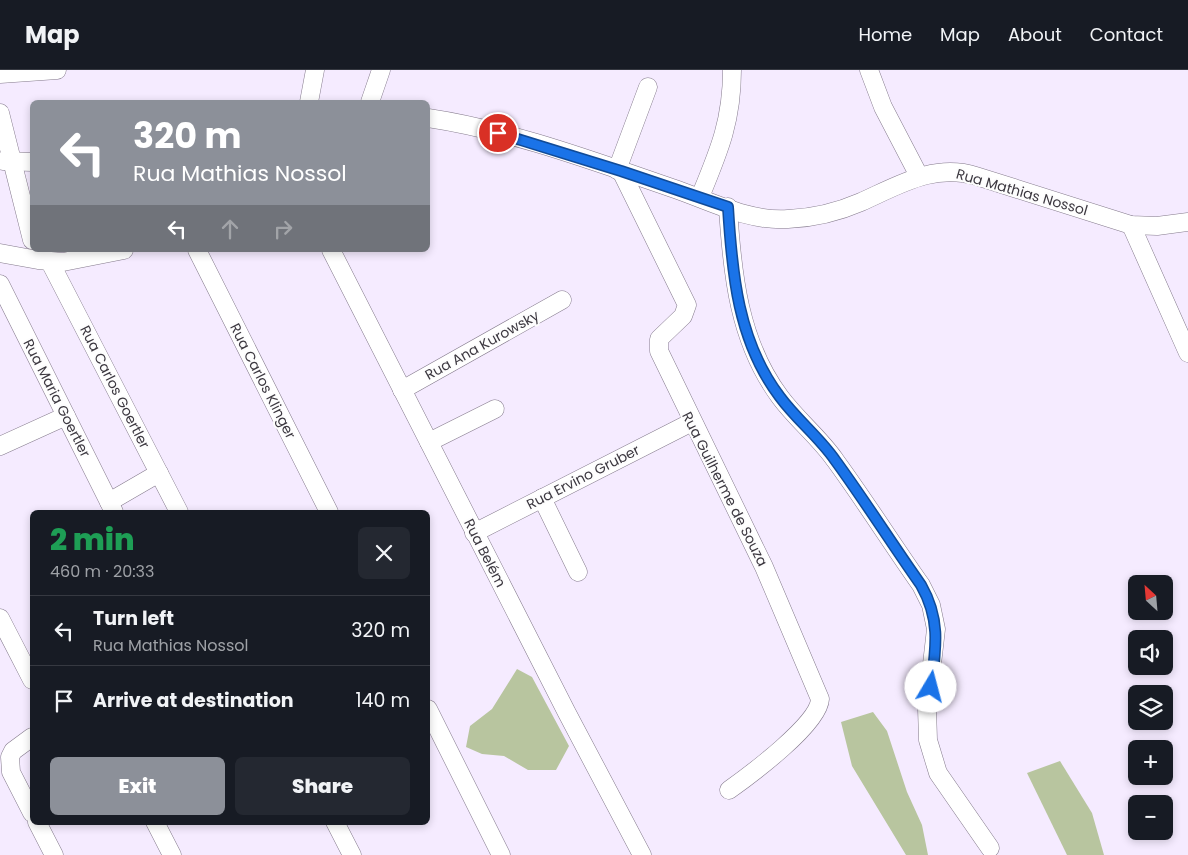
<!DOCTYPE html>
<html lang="en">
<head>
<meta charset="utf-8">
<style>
  :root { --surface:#171b24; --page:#242831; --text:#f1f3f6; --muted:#9ea1a6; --line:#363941; --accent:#8c9099 }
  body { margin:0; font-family:Poppins,sans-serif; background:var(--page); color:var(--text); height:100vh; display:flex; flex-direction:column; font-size:19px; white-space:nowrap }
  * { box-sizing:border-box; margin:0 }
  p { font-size:16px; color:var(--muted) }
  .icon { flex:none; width:28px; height:28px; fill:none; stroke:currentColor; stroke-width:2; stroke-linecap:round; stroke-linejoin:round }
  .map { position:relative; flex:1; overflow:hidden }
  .sheet { position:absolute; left:30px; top:440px; width:400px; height:315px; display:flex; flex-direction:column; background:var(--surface); border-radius:8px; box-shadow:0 2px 8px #0003 }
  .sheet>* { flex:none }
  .banner { position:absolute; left:30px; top:30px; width:400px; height:152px; border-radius:8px; box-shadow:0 2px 8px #0003; background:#8c9099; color:#fff; overflow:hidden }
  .needle { width:32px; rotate:334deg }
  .tools { position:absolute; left:1128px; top:505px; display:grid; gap:10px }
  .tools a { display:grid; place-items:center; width:45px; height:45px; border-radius:8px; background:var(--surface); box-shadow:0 2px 8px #0003; font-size:25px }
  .pin { position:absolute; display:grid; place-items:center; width:42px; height:42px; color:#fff; margin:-21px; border:2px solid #fff; border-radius:50%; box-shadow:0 1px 5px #0007 }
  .me { position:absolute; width:55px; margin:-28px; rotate:8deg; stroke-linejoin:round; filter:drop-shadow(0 0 4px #0008) }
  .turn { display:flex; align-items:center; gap:18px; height:105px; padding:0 20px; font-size:22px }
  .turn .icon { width:65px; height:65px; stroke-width:2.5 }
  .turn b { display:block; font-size:35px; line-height:42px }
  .lanes { display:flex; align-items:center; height:48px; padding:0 20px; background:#0003; justify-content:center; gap:25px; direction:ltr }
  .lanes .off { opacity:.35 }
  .round { display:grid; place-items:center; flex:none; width:52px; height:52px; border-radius:8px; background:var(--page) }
  .head { display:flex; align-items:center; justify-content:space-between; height:85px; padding:0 20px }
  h1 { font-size:30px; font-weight:800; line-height:38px; color:#1e9e55 }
  .cta { display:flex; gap:10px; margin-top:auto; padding:10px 20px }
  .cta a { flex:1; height:58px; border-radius:8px; background:var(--accent); color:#fff; font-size:20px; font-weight:800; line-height:58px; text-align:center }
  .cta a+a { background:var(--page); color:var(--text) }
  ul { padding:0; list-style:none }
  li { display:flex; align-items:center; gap:15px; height:70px; padding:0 20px; border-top:1px solid var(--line) }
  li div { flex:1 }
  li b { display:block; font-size:19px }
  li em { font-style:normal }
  header { display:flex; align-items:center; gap:30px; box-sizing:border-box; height:70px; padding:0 25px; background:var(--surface); border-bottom:1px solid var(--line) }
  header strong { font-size:24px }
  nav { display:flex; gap:28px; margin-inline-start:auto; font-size:18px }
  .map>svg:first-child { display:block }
</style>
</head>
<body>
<header>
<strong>Map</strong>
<nav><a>Home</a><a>Map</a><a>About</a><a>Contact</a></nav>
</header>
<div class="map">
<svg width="1188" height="785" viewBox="0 0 1188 785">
  <rect width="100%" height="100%" fill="#f5ebff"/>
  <g fill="#b8c59f">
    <path d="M517,599l15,8 37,69 -13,24h-28l-24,-14 -22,-2 -16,-7 4,-21 22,-17z"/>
    <path d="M873,642l14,19 20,61 15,33 6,30h-22l-54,-89 -11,-44z"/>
    <path d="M1060,691l32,52 12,42h-37l-40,-82z"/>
  </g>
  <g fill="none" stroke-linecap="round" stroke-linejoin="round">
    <g stroke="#847a8c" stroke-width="19">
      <g id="minor">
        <path d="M869,0l14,37 36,69"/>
        <path d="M0,4l57,-4"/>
        <path d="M309,32l6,-32"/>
        <path d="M370,32l11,-32"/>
        <path d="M0,43l32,127"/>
        <path d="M428,48c81,12 165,43 244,70 36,12 76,34 116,31 25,-1 50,-7 73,-17 38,-17 73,-39 115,-26l155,49 26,1 31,-4"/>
        <path d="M3,91l29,1"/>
        <path d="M617,100l31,-83"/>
        <path d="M621,101l66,134 -4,11 -24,23v12l105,216 56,132c-1,25 -70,76 -91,91"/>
        <path d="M700,127c19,-46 32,-76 32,-127"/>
        <path d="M728,137c4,67 11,135 52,190 17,23 39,40 55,63 30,41 57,84 86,125l10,20 5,24 -9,79 1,32 10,33 52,75"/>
        <path d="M1131,155l57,128"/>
        <path d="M197,180l132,262"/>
        <path d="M331,180l236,463 75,142"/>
        <path d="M0,183l38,7 25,2 61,-12"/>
        <path d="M50,192l129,250"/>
        <path d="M0,214l114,228"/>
        <path d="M402,320l160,-90"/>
        <path d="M429,372l66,-33"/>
        <path d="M0,376l66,-30"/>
        <path d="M542,428l36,74"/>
        <path d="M109,432l50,-29"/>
        <path d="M474,463l218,-111"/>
        <path d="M0,548l32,62"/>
        <path d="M428,639l73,146"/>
        <path d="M32,667l-19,14 -3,6 1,15 21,41"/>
        <path d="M37,752l17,33"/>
        <path d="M155,752l17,33"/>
        <path d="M335,752l17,33"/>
      </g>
    </g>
    <use href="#minor" stroke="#fff" stroke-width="18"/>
  </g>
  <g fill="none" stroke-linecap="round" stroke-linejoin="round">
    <g stroke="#114b97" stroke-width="12">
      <path id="route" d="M498,63l123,38 107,36c4,67 10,135 52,190 17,23 39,40 55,63 30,41 57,84 86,125 20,35 15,63 10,102"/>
    </g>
    <use href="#route" stroke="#1a73e8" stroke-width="9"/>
  </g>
  <g text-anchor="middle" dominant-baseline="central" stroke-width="4" stroke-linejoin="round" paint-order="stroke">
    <g font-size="14" fill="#3c3840" stroke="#fdfdfd">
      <text transform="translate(1022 122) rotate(16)">Rua Mathias Nossol</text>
      <text transform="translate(482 275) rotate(-29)">Rua Ana Kurowsky</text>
      <text transform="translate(263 311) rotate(63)">Rua Carlos Klinger</text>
      <text transform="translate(115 317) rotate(63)">Rua Carlos Goertler</text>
      <text transform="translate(57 328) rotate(63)">Rua Maria Goertler</text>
      <text transform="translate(583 407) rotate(-27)">Rua Ervino Gruber</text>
      <text transform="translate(725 419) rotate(63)">Rua Guilherme de Souza</text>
      <text transform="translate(485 483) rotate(63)">Rua Belém</text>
    </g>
  </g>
</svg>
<div class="tools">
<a><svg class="needle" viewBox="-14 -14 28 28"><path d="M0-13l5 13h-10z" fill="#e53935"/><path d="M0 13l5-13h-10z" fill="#9ea1a6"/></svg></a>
<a><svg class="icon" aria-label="sound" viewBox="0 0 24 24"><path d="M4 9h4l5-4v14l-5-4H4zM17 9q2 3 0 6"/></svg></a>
<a><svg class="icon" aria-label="layers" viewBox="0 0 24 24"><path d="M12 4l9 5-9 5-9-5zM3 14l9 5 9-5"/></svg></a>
<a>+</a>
<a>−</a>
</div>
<div class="pin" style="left:498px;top:63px;background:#d93025"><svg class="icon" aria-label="arrive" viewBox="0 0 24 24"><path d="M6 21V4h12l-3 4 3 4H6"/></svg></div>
<svg class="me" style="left:931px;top:617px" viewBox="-20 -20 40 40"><circle r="19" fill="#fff"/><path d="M0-13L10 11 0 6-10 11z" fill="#1a73e8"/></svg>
<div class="banner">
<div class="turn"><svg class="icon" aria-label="left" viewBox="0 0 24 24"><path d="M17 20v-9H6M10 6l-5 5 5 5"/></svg><div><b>320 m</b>Rua Mathias Nossol</div></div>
<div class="lanes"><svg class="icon" aria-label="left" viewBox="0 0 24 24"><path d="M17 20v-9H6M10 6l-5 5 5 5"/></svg><svg class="icon off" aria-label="ahead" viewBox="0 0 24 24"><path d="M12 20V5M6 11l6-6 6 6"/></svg><svg class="icon off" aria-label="right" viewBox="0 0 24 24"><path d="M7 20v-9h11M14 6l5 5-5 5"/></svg></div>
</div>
<section class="sheet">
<div class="head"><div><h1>2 min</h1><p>460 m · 20:33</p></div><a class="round"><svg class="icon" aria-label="close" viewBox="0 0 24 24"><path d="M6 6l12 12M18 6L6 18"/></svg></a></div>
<ul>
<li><svg class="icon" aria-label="left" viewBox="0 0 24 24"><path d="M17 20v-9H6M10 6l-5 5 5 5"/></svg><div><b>Turn left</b><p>Rua Mathias Nossol</p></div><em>320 m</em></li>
<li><svg class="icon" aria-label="arrive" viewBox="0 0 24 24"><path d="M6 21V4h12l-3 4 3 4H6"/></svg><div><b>Arrive at destination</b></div><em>140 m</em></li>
</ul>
<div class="cta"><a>Exit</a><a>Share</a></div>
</section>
</div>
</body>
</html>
